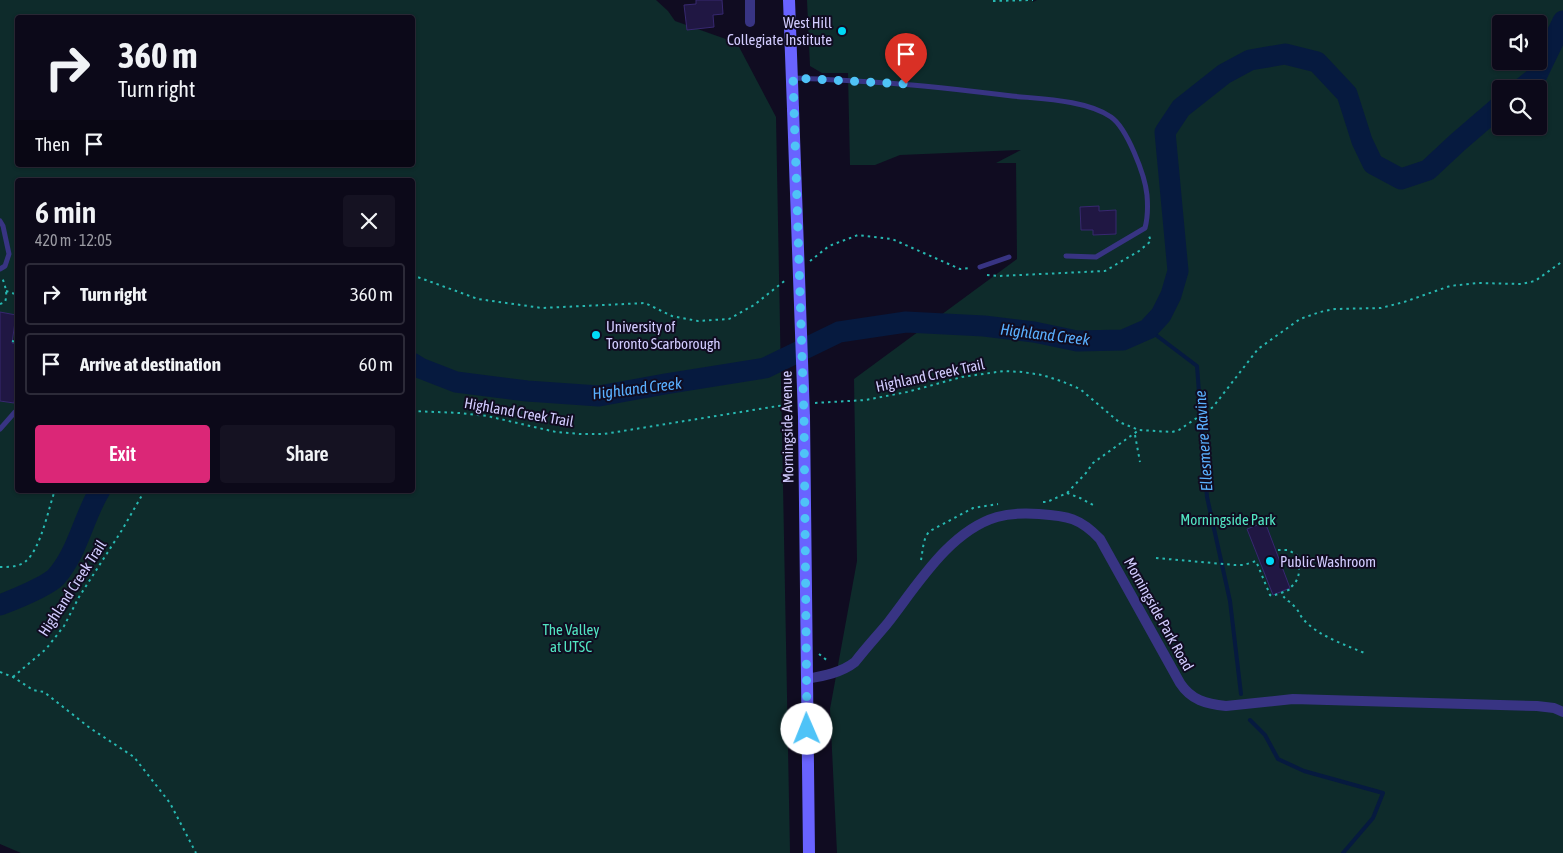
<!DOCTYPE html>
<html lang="en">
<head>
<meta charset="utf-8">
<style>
  :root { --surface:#0c0919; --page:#151222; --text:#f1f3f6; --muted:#9a9aa2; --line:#2c2a38; --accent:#db2777 }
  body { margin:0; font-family:"Asap Condensed",sans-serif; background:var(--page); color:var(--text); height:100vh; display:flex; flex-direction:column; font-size:19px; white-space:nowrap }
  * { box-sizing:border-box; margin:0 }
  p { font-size:16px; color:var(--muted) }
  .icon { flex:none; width:28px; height:28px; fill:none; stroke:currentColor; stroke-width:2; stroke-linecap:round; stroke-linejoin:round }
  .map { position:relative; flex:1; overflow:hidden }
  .panel { position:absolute; left:15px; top:178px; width:400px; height:315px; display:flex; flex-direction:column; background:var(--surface); border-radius:5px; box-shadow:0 1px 4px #0004,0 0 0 1px var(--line) }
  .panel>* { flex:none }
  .guide { position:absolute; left:15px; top:15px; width:400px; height:152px; border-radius:5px; box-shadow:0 1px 4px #0004,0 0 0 1px var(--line); background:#0c0919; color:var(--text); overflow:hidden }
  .controls { position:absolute; left:1492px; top:15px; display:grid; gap:10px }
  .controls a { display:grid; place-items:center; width:55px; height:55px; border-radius:5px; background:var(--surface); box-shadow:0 1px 4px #0004,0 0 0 1px var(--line); font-size:25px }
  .pin { position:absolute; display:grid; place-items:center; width:42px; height:42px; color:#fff; margin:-51px -21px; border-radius:50% 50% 50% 0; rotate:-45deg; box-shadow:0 0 5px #0007 }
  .pin .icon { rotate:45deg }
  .me { position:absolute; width:55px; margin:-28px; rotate:359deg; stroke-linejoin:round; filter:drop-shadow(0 0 4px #0008) }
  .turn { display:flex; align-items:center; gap:18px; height:105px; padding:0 20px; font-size:22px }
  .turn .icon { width:65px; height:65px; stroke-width:2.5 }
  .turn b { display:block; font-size:35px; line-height:42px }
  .then { display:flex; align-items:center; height:48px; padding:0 20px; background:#0003; gap:10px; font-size:19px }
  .round { display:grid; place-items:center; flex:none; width:52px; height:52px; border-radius:5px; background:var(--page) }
  .head { display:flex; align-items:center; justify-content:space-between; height:85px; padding:0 20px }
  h1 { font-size:30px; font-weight:600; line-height:38px }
  .primary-button { display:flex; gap:10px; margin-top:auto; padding:10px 20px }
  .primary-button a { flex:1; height:58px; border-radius:5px; background:var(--accent); color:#fff; font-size:20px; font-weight:600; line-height:58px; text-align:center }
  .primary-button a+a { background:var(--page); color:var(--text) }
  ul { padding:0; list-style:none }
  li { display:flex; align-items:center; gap:15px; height:62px; margin:0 10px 8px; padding:0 10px; border:2px solid var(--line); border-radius:5px }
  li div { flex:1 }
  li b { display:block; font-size:19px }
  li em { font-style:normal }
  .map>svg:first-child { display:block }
</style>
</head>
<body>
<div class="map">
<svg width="1563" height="853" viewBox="0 0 1563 853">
  <rect width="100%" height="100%" fill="#100c21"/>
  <g fill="#0e2b2b" fill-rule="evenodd">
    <path d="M0,0h656l12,11 7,10 62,22 39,74 14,736h-769l-21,-9zM18,18h394v147h-394zM18,180h394v310h-394z"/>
    <path d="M807,0h226v2l4,-2h526v853h-726l-7,-144 27,-148 -3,-182 163,-120 -1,-96h-20l25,-13 -121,5 -25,10h-25l-2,-92h-26l-12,-7zM1501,24h38v37h-38zM1501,89h38v37h-38z"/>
  </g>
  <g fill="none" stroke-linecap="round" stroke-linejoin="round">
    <g stroke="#061a3f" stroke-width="4">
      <path d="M1148,329l49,37 10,131 23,104 11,93"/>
      <path d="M1250,720l15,15 13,24 26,12 79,22 -10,25 -30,35"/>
    </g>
    <g stroke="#061a3f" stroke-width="21">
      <path d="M1521,89l15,-12 27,-56"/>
      <path d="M412,363l8,5 36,14 71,9 72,5 66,-12 100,-16 74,-36 67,-10 78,4 50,6 43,9 46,-1 25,-11 13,-14 10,-20 7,-24 -13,-139 16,-24 43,-34 26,-14 35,-6 32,8 30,32 15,47 11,23 28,15 27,-9 30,-28 43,-37"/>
      <path d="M0,605c13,-5 47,-19 56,-28 22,-25 27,-59 44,-87"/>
    </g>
  </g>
  <g fill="#201743" stroke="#372870">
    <path d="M696,0h26l1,14 -10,1 1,12 -27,3 -3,-25 12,-1z"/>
    <path d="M1099,206v5l17,-1v24l-23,1v-5h-12l-1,-23z"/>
    <path d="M0,312l16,3 -4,28 6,1v30l-4,29 -14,-2z"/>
    <path d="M1265,522l25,66 -17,7 -26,-66z"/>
  </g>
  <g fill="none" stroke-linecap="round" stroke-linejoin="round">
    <g stroke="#27b8b1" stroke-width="2" stroke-dasharray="2.5 4" stroke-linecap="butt">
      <path d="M993,1l40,-1"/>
      <path d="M810,261l19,-15 29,-11 34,4 68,30 11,-1"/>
      <path d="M412,275l66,24 64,9 103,-5 27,13 26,5 31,-2 25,-14 33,-26"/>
      <path d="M987,275l12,1 106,-5 34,-20 12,-10 -2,-5"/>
      <path d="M6,291l12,4"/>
      <path d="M0,304l5,-2c3,-9 0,-16 -3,-25"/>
      <path d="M12,341l6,1"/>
      <path d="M815,403l51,-3 41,-8 55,-15 42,-6 18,1 20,3 19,6 19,8 39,33 20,8 33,2 7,-2 34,-23 45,-58 42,-30 20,-7 15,-3 46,-1 23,-6 46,-16 27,-3 44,1 14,-3 28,-20"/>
      <path d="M16,404l2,-12"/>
      <path d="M412,411l48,2 27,3 69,16 24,2h24l174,-28 13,-1"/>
      <path d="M1135,435l5,27"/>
      <path d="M1067,493l13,5 15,8"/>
      <path d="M1043,502h4l20,-9 19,-20 7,-10 46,-33"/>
      <path d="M1278,550h10l9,5c3,12 4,24 -6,32v2l-10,4c5,8 9,8 14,14 4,4 5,9 9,13 14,16 44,26 63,34"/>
      <path d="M1156,558l79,7h9l12,-4 14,34 2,1 9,-3"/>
      <path d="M921,560c2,-10 2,-23 9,-29l43,-23 25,-4"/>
      <path d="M0,567c8,0 20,0 26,-6 15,-13 22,-51 29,-71"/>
      <path d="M819,654l10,8"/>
      <path d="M0,672l13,5 20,13 11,2 46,36 44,29 36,46 26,50"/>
      <path d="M13,677l33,-28 18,-23 15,-29 43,-67 23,-40"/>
    </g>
    <g stroke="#383483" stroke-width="5">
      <path d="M793,78c32,1 63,3 95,5 41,3 83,8 124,13 29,3 75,4 99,21 16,11 34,58 36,78 1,12 1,22 -2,33l-49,29 -30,-1"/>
      <path d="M0,221l3,5 6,28 -4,12 -5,3"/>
      <path d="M980,267l29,-10"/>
      <path d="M0,429l15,-17"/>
    </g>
    <g stroke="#383483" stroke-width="10">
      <path d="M750,0v22"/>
      <path d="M806,679c17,-3 35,-6 49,-17 10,-13 21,-25 32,-38 29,-37 62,-93 110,-107 14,-4 28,-4 42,-3 29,2 41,4 61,25l80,144c11,17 26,21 46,23l67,-7 244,7 17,2 9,4"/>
    </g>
    <g stroke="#6963ff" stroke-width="12">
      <path d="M789,0l4,109"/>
      <path d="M804,417l5,436"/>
    </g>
    <path stroke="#6963ff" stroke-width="12" d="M793,109l11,308"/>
  </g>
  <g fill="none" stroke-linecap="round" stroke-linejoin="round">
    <path stroke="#4fc3f7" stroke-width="9" stroke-dasharray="0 16.2" d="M807,729l-3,-312 -11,-339 113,6"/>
  </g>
  <g fill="#00daf7" stroke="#100c21" stroke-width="2">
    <circle cx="842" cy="31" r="5"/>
    <circle cx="596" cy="335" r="5"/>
    <circle cx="1270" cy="561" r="5"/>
  </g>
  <g text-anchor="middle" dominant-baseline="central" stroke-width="4" stroke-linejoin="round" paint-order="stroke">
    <g font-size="15" fill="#d2ccff" stroke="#100c21" text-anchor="start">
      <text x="832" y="22" text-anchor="end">West Hill<tspan x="832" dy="17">Collegiate Institute</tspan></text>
      <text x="606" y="326">University of<tspan x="606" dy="17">Toronto Scarborough</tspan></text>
      <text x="1280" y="561">Public Washroom</text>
    </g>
    <g font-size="15" fill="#d2ccff" stroke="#100c21">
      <text transform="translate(930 375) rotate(-12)">Highland Creek Trail</text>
      <text transform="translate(519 412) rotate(10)">Highland Creek Trail</text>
      <text transform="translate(787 427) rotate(-91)">Morningside Avenue</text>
      <text transform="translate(72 588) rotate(-57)">Highland Creek Trail</text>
      <text transform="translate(1159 614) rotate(61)">Morningside Park Road</text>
    </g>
    <g font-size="15" fill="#52e5c2" stroke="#100c21">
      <text x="1228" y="519">Morningside Park</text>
      <text x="571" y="629">The Valley<tspan x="571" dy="17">at UTSC</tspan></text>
    </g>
    <g font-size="16" font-style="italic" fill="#5ab0ff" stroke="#100c21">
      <text transform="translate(1045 334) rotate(7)">Highland Creek</text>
      <text transform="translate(637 388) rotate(-7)">Highland Creek</text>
      <text transform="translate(1203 441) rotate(-94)">Ellesmere Ravine</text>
    </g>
  </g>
</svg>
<div class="controls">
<a><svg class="icon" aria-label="sound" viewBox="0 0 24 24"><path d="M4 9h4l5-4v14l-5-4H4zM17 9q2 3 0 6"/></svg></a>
<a><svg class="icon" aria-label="search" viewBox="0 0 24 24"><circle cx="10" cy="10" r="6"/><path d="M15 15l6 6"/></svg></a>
</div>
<div class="pin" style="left:906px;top:84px;background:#d93025"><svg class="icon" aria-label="arrive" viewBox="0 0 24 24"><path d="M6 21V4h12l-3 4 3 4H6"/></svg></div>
<svg class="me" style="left:807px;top:729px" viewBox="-20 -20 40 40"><circle r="19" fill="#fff"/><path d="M0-13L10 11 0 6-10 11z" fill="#4fc3f7"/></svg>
<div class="guide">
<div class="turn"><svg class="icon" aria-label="right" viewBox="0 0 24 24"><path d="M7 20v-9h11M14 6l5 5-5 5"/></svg><div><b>360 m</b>Turn right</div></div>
<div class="then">Then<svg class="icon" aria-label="arrive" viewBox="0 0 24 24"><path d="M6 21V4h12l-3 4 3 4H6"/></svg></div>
</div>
<section class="panel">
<div class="head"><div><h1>6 min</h1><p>420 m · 12:05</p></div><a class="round"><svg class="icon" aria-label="close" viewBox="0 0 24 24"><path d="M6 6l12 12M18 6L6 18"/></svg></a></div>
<ul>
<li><svg class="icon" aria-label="right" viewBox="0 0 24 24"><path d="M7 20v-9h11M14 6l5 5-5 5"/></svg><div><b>Turn right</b></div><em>360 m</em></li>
<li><svg class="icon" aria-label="arrive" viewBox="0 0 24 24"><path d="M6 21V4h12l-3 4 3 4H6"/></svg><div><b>Arrive at destination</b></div><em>60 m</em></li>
</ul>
<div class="primary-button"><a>Exit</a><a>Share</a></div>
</section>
</div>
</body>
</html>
